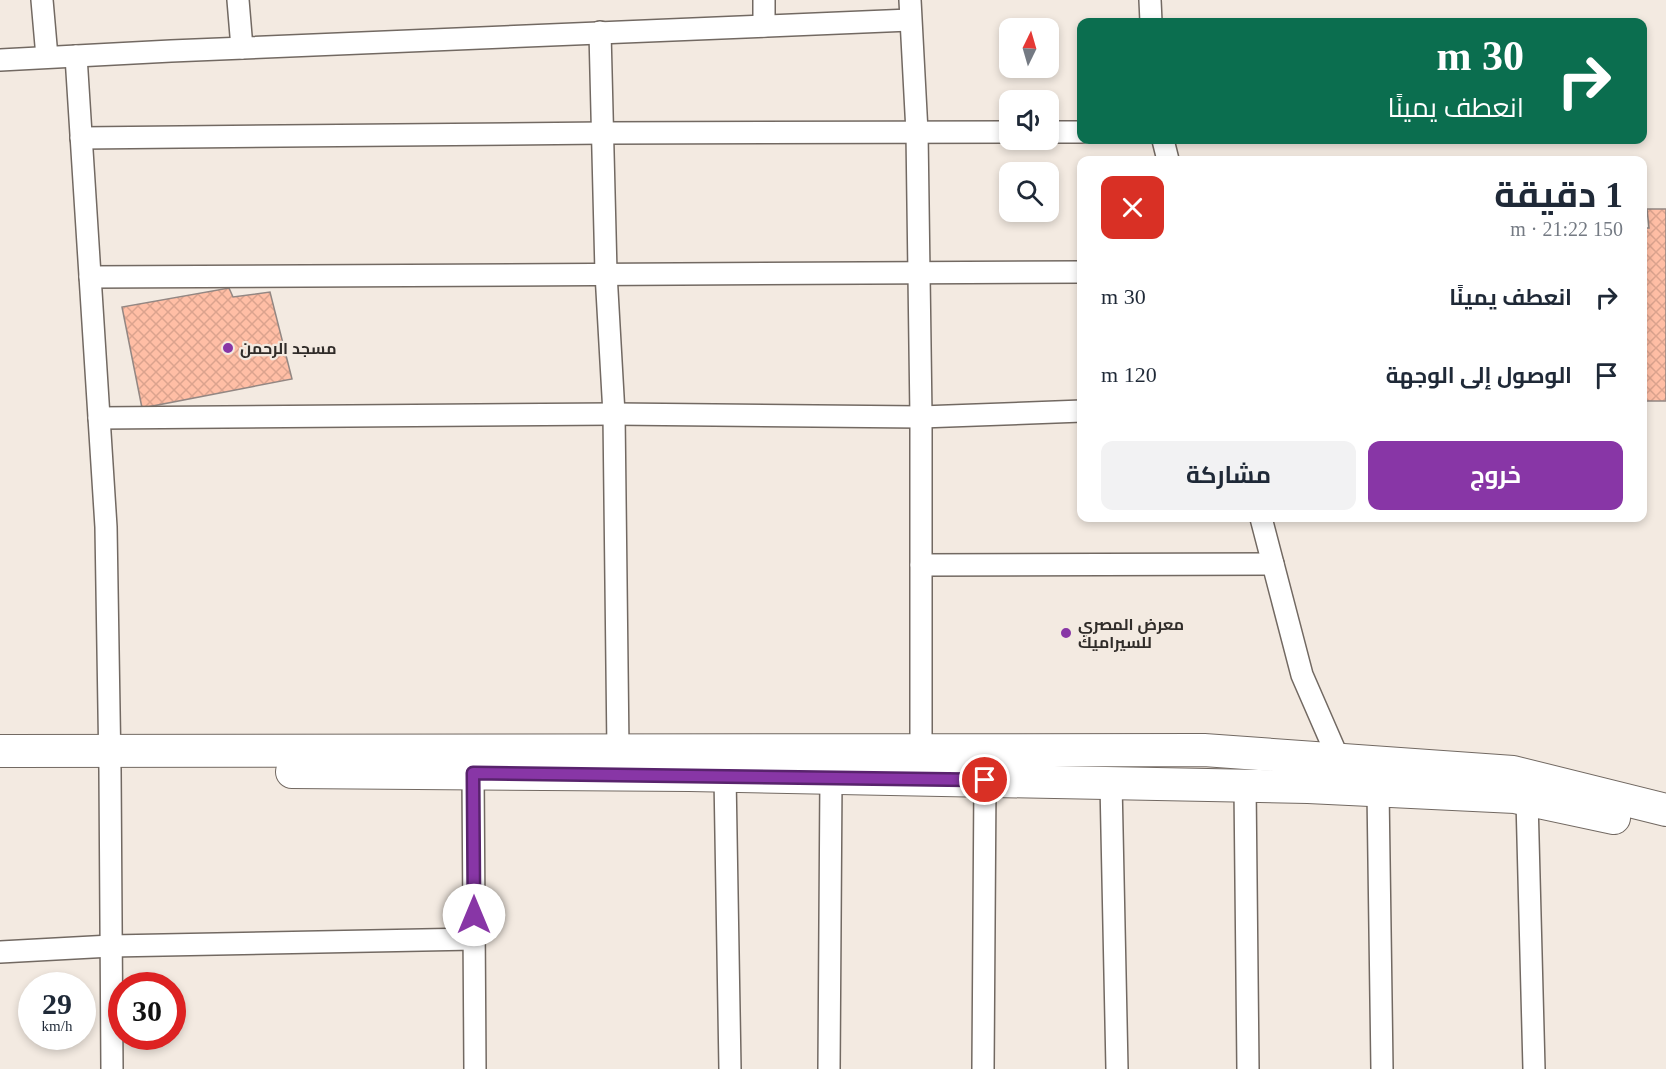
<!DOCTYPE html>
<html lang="ar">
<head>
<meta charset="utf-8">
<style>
  :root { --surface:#fff; --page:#f2f2f3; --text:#1f2937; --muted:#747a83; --accent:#8836a6 }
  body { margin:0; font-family:"Times New Roman",Cairo,serif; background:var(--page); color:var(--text); direction:rtl; height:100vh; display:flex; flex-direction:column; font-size:22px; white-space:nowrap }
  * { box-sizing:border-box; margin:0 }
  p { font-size:20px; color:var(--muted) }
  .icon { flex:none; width:33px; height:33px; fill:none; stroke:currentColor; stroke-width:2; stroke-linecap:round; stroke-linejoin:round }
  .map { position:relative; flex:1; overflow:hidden; direction:ltr }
  .side { position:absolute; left:1077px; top:156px; width:570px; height:366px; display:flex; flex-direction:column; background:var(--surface); border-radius:12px; box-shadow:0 3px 9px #0003; direction:rtl }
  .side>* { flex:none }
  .guide { position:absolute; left:1077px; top:18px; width:570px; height:126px; border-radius:12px; box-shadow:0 3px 9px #0003; direction:rtl; background:#0b6e4f; color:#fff; overflow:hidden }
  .needle { width:39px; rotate:5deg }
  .buttons { position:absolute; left:999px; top:18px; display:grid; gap:12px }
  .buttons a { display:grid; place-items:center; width:60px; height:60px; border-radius:12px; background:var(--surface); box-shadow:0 3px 9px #0003; font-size:30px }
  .speed { position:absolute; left:18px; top:972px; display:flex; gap:12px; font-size:30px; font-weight:700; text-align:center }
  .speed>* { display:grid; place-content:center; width:78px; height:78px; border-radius:50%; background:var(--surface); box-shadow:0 3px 9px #0003; line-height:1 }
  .speed small { font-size:15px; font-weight:400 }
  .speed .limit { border:9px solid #d22; background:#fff; color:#111 }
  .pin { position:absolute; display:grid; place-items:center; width:51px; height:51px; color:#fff; margin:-26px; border:3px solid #fff; border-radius:50%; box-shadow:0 2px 6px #0007 }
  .me { position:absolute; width:66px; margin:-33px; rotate:0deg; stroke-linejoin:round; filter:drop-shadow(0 0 4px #0008) }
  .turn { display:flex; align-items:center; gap:21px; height:126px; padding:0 24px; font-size:27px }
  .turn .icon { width:78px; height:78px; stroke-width:2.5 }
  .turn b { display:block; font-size:42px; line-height:51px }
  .round { display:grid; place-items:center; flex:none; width:63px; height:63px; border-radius:12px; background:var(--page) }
  .headline { display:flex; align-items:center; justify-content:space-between; height:102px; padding:0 24px }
  h1 { font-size:36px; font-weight:700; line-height:45px }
  .button { display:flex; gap:12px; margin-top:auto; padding:12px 24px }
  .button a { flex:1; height:69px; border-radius:12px; background:var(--accent); color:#fff; font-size:24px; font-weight:700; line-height:69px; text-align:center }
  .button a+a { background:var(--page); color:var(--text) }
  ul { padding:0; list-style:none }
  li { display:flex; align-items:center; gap:18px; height:78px; padding:0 24px }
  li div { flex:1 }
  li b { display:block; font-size:22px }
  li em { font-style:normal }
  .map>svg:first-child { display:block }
</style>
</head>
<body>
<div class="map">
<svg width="1666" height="1069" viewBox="0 0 1666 1069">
  <defs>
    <pattern id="building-cross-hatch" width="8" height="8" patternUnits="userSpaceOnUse" patternTransform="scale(1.5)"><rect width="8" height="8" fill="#ffbea5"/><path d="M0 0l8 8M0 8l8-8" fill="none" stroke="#dba38e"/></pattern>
  </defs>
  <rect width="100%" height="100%" fill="#f3eae1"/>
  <g fill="url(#building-cross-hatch)" stroke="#938783" stroke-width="1.5">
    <path d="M1647,209h19v192h-24v-173h7z"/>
    <path d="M229,288l4,9 37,-5 22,87 -150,29 -20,-101z"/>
  </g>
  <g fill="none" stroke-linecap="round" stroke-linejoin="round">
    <g stroke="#726962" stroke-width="24">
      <g id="street">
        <path d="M42,0l5,57"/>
        <path d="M238,0l4,48"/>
        <path d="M910,0l7,132 4,285v333"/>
        <path d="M1150,0l1,22"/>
        <path d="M764,26v-26"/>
        <path d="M600,32l6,241 8,141 4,336"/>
        <path d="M76,56l30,471 4,244 2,298"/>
        <path d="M0,60l171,-9 739,-31"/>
        <path d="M1048,132h34"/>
        <path d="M81,138l523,-5 406,-1"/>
        <path d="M1163,140l5,20"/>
        <path d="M90,277l992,-5"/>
        <path d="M99,418l515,-4 307,3 161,-6"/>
        <path d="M1261,518l41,157 37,85"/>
        <path d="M921,565l352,-1"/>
        <path d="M473,773l2,296"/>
        <path d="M725,776l5,293"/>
        <path d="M1111,783l6,286"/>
        <path d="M1245,785l3,284"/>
        <path d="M1378,790l4,279"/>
        <path d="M1527,800l7,269"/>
        <path d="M0,952l111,-6 363,-7"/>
        <path d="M829,1069l2,-292"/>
        <path d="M983,1069l2,-289"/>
      </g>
    </g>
    <g stroke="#726962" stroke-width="34">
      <g id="secondary">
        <path d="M0,751l1204,-1 309,22 153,38"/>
        <path d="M292,772l397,3 619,12 207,10 99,21"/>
      </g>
    </g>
    <use href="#street" stroke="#fff" stroke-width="21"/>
    <use href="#secondary" stroke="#fff" stroke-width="32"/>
  </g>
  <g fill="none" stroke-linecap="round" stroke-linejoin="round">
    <g stroke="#58236c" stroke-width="15">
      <path id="route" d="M474,915l-1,-142 512,7"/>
    </g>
    <use href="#route" stroke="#8836a6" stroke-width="10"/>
  </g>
  <g fill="#8836a6" stroke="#f3eae1" stroke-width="2">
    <circle cx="228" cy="348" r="6"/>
    <circle cx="1066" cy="633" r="6"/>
  </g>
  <g text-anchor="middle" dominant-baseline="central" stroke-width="4.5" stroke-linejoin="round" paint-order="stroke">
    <g font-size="16" font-weight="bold" fill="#302c29" stroke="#f3eae1" text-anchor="start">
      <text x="240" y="348">مسجد الرحمن</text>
      <text x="1078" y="624">معرض المصري<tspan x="1078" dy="18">للسيراميك</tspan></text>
    </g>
  </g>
</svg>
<div class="buttons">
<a><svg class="needle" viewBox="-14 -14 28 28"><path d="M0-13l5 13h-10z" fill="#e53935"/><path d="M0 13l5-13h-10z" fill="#747a83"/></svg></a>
<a><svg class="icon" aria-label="sound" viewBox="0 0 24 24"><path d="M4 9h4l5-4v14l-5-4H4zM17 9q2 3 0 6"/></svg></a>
<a><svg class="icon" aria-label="search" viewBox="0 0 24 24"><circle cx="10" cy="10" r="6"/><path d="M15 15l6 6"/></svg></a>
</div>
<div class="speed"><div>29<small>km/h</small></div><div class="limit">30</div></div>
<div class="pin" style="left:985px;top:780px;background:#d93025"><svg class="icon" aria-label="arrive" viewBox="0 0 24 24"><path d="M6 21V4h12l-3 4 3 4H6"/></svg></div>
<svg class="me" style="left:474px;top:915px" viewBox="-20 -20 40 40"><circle r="19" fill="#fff"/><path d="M0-13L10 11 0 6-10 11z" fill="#8836a6"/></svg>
<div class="guide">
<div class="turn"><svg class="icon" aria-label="right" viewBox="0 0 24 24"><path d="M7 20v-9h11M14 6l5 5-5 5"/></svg><div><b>30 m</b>انعطف يمينًا</div></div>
</div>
<section class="side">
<div class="headline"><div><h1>1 دقيقة</h1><p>150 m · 21:22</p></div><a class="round" style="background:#d93025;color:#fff"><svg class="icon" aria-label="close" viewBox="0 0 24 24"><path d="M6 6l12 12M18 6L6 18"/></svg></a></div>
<ul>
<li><svg class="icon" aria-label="right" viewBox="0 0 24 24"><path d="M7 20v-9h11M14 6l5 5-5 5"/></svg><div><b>انعطف يمينًا</b></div><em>30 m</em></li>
<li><svg class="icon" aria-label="arrive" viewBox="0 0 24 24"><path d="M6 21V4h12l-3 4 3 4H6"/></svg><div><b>الوصول إلى الوجهة</b></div><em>120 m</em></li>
</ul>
<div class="button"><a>خروج</a><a>مشاركة</a></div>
</section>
</div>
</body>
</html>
